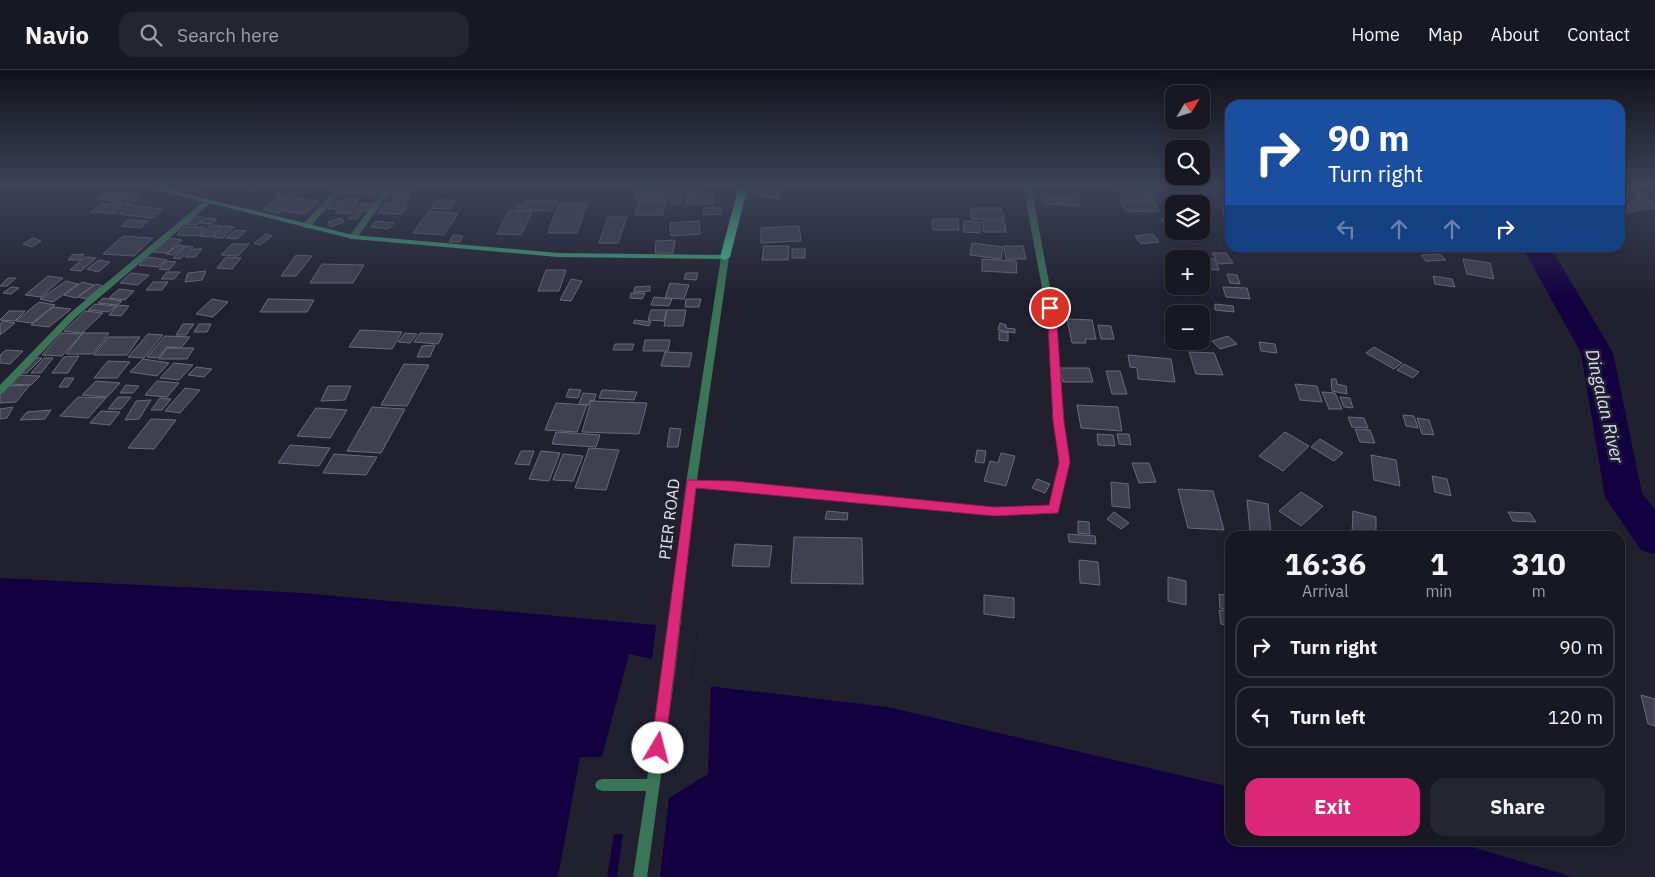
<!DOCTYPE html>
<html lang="en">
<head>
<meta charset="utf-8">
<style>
  :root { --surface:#181823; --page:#252530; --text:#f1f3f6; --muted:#9fa0a6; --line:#363741; --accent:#db2777 }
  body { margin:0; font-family:"IBM Plex Sans",sans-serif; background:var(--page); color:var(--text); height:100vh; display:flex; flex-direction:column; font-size:19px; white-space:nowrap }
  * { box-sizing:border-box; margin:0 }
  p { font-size:16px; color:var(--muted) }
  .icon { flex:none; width:28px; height:28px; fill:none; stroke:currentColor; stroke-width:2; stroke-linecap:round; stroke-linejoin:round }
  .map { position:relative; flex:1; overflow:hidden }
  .drawer { position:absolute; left:1225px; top:461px; width:400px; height:315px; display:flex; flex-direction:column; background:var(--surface); border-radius:15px; box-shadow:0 2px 12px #0003,0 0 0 1px var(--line) }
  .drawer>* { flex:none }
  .hud { position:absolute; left:1225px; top:30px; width:400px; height:152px; border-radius:15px; box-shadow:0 2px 12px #0003,0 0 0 1px var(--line); background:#1a4fa0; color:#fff; overflow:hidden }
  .needle { width:32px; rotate:52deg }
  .buttons { position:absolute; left:1165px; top:15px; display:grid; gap:10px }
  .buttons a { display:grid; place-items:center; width:45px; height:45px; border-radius:10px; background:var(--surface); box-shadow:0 2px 12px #0003,0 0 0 1px var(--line); font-size:25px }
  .pin { position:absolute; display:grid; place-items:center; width:42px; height:42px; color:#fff; margin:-21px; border:2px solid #fff; border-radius:50%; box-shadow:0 1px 5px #0007 }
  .me { position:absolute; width:55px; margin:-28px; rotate:8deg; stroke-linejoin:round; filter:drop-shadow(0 0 4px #0008) }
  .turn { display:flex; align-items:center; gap:18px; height:105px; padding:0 20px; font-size:22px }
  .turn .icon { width:65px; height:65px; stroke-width:2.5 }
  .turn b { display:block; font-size:35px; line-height:42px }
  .lanes { display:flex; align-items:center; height:48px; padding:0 20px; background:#0003; justify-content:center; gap:25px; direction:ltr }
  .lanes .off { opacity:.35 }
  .eta { display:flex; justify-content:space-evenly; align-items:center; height:85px; text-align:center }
  .eta b { font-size:30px; font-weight:700; line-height:35px }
  .action { display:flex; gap:10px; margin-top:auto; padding:10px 20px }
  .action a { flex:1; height:58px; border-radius:15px; background:var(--accent); color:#fff; font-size:20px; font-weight:700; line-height:58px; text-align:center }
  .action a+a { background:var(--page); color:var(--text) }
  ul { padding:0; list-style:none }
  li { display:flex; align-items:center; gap:15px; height:62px; margin:0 10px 8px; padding:0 10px; border:2px solid var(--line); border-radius:15px }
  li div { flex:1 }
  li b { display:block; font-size:19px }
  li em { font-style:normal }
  header { display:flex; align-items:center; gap:30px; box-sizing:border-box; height:70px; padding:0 25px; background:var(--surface); border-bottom:1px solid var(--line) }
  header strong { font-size:24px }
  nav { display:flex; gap:28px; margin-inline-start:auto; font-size:18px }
  .search { width:350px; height:45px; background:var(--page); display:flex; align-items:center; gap:12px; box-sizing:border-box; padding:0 18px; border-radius:15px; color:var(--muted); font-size:19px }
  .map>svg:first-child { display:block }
</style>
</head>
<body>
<header>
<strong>Navio</strong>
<div class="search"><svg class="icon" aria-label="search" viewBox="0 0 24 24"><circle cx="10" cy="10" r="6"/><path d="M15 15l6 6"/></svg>Search here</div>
<nav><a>Home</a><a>Map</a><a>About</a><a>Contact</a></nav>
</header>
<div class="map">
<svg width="1655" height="807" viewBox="0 0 1655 807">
  <rect width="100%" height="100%" fill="#20202f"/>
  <path fill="#120040" d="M0,508l302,15 354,32 42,6 -8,53 198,23 342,80v54h222l121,36h-1573z"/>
  <path fill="#20202f" d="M656,555l42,6 -8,52 21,3 -3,88 -39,24 -9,79h-43l6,-43h-9l-7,43h-49l22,-120h22l27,-103 23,5z"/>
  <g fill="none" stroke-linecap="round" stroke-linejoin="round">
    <path fill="#120040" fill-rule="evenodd" d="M1523,178h28l62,105 29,140 13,17v44l-14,-4 -36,-53 -24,-144z"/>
  </g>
  <g fill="#404051" stroke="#696a7c">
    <path d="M187,116h10l-9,6 -7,-1z"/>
    <path d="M348,116h17l-5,7 -16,-1z"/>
    <path d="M370,116h18l-8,10 -17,-1z"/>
    <path d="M399,116l17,2 -7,9 -18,-2z"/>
    <path d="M677,116h21l-2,7h-20z"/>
    <path d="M761,117l21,1 -3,10 -21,-2z"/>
    <path d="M669,118l-1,10 -33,1 1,-10z"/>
    <path d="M1119,118l33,2 2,8 -33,-2z"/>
    <path d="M106,123l18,1 -8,7 -19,-2z"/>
    <path d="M713,124v10h-27l1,-9z"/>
    <path d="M1640,124l15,10v4l-10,2 -21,-13z"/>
    <path d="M124,125l16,2 -10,8 -17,-2z"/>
    <path d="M280,125l16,2 -17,16 -16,-3z"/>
    <path d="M1042,125l35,1 2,10 -35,-2z"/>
    <path d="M1168,125l15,1v8l-14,-2z"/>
    <path d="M672,126h9l-1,8h-9z"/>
    <path d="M396,127l13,1 -4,5 -13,-1z"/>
    <path d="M298,128l21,3 -14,13 -21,-3z"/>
    <path d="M345,129h11l-2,3h4l-7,11h-16z"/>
    <path d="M437,129l18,1 -5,9 -19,-1z"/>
    <path d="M527,130l30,1 -6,10 -37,-1 3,-5h7z"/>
    <path d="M639,130h27l-3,15h-28z"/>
    <path d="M1120,130h34l5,12 -34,-1z"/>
    <path d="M1624,130l17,10 -16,3 -5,-3v-9z"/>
    <path d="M332,132h9l-5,7h-8z"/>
    <path d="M102,133l6,1 -12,9 -6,-1z"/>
    <path d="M110,133l15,2 -11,9 -15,-2z"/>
    <path d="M373,133l-4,8h-13l4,-7z"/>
    <path d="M385,133l24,2 -7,9 -24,-1z"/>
    <path d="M559,133l28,1 -10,29h-29z"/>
    <path d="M129,135l34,4 -11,9 -33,-4z"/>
    <path d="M1222,137l8,1v13l-5,-1z"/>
    <path d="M703,138h19l-1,6 -18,1z"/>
    <path d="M970,138h31l3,11h-32z"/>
    <path d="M429,141l29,2 -14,22 -31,-2z"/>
    <path d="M509,141l23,1 -11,23 -24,-1z"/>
    <path d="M354,142l8,1 -5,6h-9z"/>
    <path d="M1174,145v11l-3,1 -10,-7z"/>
    <path d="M193,147h11l-7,8h-11z"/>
    <path d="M608,147h19l-9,26h-19z"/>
    <path d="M206,148l11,1 -7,5 -11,-1z"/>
    <path d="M341,148l3,4 -14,5 -2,-5z"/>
    <path d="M932,149h26l1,11h-26z"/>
    <path d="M128,150l20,1 -7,7 -20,-2z"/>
    <path d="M376,151l18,2 -5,6 -18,-2z"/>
    <path d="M699,151l1,13 -29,2 -1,-13z"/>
    <path d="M964,151l16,1v11l-17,-1z"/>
    <path d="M982,151h22l2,11h-22z"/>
    <path d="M211,155l11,1 -11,11 -11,-1z"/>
    <path d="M224,156l10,1 -11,11 -10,-1z"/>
    <path d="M799,156l2,15 -40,2v-15z"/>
    <path d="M184,157h21l-6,9 -22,-1z"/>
    <path d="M235,160l11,1 -9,8 -11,-1z"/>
    <path d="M266,164l6,2 -12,9 -6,-2z"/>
    <path d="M1153,164l6,8 -18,2 -6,-8z"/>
    <path d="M453,165l10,1 -3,6h-11z"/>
    <path d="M123,166l30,2 -19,18 -31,-2z"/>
    <path d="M33,168l8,3 -9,6 -9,-3z"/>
    <path d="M169,168l13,2 -15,13 -14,-1z"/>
    <path d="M675,170l-2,13h-18l1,-12z"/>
    <path d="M972,173l31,4 -2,12 -31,-4z"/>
    <path d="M232,174h17l-11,12 -17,-1z"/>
    <path d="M179,175l6,1 -12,9 -7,-1z"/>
    <path d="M186,176l7,1 -13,12 -7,-1z"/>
    <path d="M764,176h25l-1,14h-26z"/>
    <path d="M1004,176h19l3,13h-20z"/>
    <path d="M193,179h9l-7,8h-10z"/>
    <rect x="792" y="179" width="13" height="9"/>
    <path d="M1212,183h14l7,10 -14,1z"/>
    <path d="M84,184l-4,6h-12l4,-5z"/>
    <path d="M1440,184l6,6 -20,1 -5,-6z"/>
    <path d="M296,185l16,1 -16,20h-15z"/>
    <path d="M85,187l11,1 -15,13 -11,-1z"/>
    <path d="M148,187l19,3 -9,7 -19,-2z"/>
    <path d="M226,187l15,1 -9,11 -15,-1z"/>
    <path d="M1196,188l19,1 4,11 -18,-1v-10z"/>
    <path d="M982,189l34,2 1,12 -35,-2z"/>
    <path d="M1463,189l27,4 4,16 -27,-5z"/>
    <path d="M99,190l11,2 -12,10 -11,-3z"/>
    <path d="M166,191l10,1 -7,8 -10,-1z"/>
    <path d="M322,194l42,1 -11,18h-43z"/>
    <path d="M546,200h20l-7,21h-21z"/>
    <path d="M206,201l-4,9 -17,2 3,-9z"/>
    <path d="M167,202h13l-6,7h-13z"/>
    <path d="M131,203l18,2 -11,10 -18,-2z"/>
    <path d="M686,203h12l-2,7 -12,-1z"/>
    <path d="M1227,204l10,1 3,9 -10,-1z"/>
    <path d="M48,206l15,2 -22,19 -16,-2z"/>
    <path d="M1433,206l19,3 3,8 -20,-3z"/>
    <path d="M8,208h8l-9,8h-7z"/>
    <path d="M571,209l11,2 -11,20 -11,-1z"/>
    <path d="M66,211l12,3 -25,18 -13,-3z"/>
    <path d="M82,212l12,3 -18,13 -12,-3z"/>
    <path d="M153,212h15l-6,8h-16z"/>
    <path d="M670,213l19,2 -5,14 -19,-1z"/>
    <path d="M96,214l7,2 -17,13 -8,-2z"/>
    <path d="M650,216v5l-16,1 1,-5z"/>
    <path d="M11,217l8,1 -8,6 -8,-1z"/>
    <path d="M1223,217l24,1 3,11 -24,-2z"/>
    <path d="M119,219l15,2 -9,9 -16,-2z"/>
    <path d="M631,223h14l-3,6 -12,-1z"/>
    <path d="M654,227l18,2 -3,7 -18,-1z"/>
    <path d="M103,228l19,3 -5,4 -19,-2z"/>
    <path d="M212,229l16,3 -15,15 -17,-3z"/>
    <path d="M268,229l46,1 -7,12h-47z"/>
    <path d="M686,229h15l-2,8h-14z"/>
    <path d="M39,232l16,3 -23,18 -16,-2z"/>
    <path d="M95,234l21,2 -7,6 -21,-2z"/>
    <path d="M1215,234l18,2 1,6 -19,-2z"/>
    <path d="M118,235l11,1 -8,10 -12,-1z"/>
    <path d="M53,237l18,2 -22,18 -18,-2z"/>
    <path d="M651,240h16l-3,11 -16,-1z"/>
    <path d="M667,240h19l-3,16h-19z"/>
    <path d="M9,241h16l-10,10 -15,-1z"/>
    <path d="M85,241l18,2 -21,20 -18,-2z"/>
    <path d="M1067,249l25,1 4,19h-11l1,4h-14z"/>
    <path d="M635,250l16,2 -2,4 -16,-3z"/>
    <path d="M3,251l12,2 -15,12v-11z"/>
    <path d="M1000,253l6,2v3l9,1v4l-17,-3z"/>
    <path d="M183,254h11l-8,11h-10z"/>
    <path d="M199,254h12l-4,8h-13z"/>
    <path d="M1098,255l13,1 3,13h-13z"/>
    <path d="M360,260l42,2 -10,17 -43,-2z"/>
    <path d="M999,262h9v9l-9,-1z"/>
    <path d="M62,263l20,1 -20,22 -20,-1z"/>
    <path d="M83,263h26l-16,21h-27z"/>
    <path d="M405,263l12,1 -7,9 -12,-1z"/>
    <path d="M420,263l23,1 -5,10 -24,-2z"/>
    <path d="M148,264l15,1 -19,23 -16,-1z"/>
    <path d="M165,266l25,1 -9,11 -14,-1 -9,11 -11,-1z"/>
    <path d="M1228,266l9,8 -17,5 -8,-8z"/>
    <path d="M108,267h32l-13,18h-33z"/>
    <path d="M645,270h25l-2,11h-25z"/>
    <path d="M1259,272l16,2 2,9 -16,-2z"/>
    <path d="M615,274h19l-2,6h-19z"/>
    <path d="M435,275l-5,12h-13l5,-11z"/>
    <path d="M1374,277l28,16 -8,6 -28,-16z"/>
    <path d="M167,278h27l-7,11h-28z"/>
    <path d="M6,280l17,1 -13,13 -10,-1v-8z"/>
    <path d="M665,282l27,1 -3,14 -28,-1z"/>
    <path d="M1189,282l25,1 9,22 -27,-1z"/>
    <path d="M1128,285l43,4 4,23 -37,-3 -1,-11 -7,-1z"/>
    <path d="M79,286l-11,17h-16l12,-16z"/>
    <path d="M35,288h7l-15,15h-7z"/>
    <path d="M44,288h9l-12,15h-10z"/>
    <path d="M143,289l26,4 -12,13 -27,-4z"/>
    <path d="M108,291l22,1 -13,16h-23z"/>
    <path d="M174,293l19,2 -14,15 -19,-2z"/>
    <path d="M404,294l25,1 -22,41 -26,-1z"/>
    <path d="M1404,294l15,8 -6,6 -16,-8z"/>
    <path d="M196,297l16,2 -8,8 -16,-2z"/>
    <path d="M1059,298h30l4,14h-30z"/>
    <path d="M1106,301h14l7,23h-15z"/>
    <path d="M18,305l22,1 -9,9 -22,-1z"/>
    <path d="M65,308h9l-6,9h-9z"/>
    <path d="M1331,309h5l1,5 9,2 1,8 -15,-3z"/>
    <path d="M96,311l24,2 -13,14 -25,-2z"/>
    <path d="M157,311l22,2 -12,14 -22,-2z"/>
    <path d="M1295,314l22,2 5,16 -22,-2z"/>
    <path d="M30,315l-14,17 -16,1v-9l6,-8z"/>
    <path d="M126,315l13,1 -6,7h-13z"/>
    <path d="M328,316h23l-6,14 -24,1z"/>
    <path d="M185,318l15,2 -20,23 -15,-2z"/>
    <path d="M569,319l12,1 -3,8 -12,-1z"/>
    <path d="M602,320l35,2 -3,8 -35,-2z"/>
    <path d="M1322,322l13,1 7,16h-13z"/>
    <path d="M583,323l13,1 -2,7 -4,-1 -2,5 -9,-1z"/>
    <path d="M78,327l28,1 -18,20 -28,-2z"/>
    <path d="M118,327h13l-10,12h-13z"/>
    <path d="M1340,327l10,1 3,10 -9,-1z"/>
    <path d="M160,328l11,1 -9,11h-11z"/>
    <path d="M151,330l-12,19 -14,1 11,-19z"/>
    <path d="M591,331l56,2 -8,31 -57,-2z"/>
    <path d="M556,333l31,2 -10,27 -32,-2z"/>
    <path d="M1077,335l41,2 4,24 -41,-3z"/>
    <path d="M13,337l-6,11 -7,1v-10z"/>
    <path d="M372,337l33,2 -24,44 -34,-2z"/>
    <path d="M316,338l31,2 -17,28 -33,-2z"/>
    <path d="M51,340l-6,9 -25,1 7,-8z"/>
    <path d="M101,341l19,1 -10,13 -20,-2z"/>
    <path d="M1403,345l11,1 4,12 -12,-2z"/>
    <path d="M1348,347l16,1 4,10 -16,-1z"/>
    <path d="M1417,348l12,2 5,15 -12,-1z"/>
    <path d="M151,349l25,1 -22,29 -26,-1z"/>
    <path d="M670,358l11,1 -3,18h-11z"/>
    <path d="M1355,359l15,1 5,13 -15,-1z"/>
    <path d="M556,362l44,3 -4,12 -44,-3z"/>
    <path d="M1285,362l24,14 -26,25 -24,-15z"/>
    <path d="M1097,364l16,1 2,11 -17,-1z"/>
    <path d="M1117,364h12l2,11 -12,-1z"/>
    <path d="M1320,369l23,14 -9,8 -23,-14z"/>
    <path d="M290,375l40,3 -11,18 -41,-3z"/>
    <path d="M589,378l30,2 -13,40 -31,-2z"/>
    <path d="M977,380l9,1 -2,12 -9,-1z"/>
    <path d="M521,381h13l-5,14 -14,-1z"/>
    <path d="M541,381l19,2 -11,28 -20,-2z"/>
    <path d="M1001,383l14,3 -9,30 -22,-5 6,-20 8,2z"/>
    <path d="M334,384l43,3 -11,18 -43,-2z"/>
    <path d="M563,384l20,2 -10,25 -20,-1z"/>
    <path d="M1371,385l25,5 4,26 -26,-6z"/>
    <path d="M1132,393h17l7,19 -17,1z"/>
    <path d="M1432,406l15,3 4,17 -16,-4z"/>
    <path d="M1037,409l13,5 -5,9 -13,-5z"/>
    <path d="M1111,412l17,2 2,24 -18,-2z"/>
    <path d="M1178,419l35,2 11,39 -36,-2z"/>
    <path d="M1301,422l22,14 -22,20 -22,-15z"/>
    <path d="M1247,430l21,4 3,30 -21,-3z"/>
    <path d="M827,441l21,2 -1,7 -22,-1z"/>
    <path d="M1353,441l23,6v19h-13l-11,-3z"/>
    <path d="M1114,442l15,11 -8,6 -14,-10z"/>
    <path d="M1508,442l22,1 6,9 -23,-1z"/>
    <path d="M1078,451l11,1 1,12 -12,-1z"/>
    <path d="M1068,464l27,2 1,8 -27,-2z"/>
    <path d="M794,467l68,1 1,46 -72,-1z"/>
    <path d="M735,474l37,2 -3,21 -37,-1z"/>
    <path d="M1079,490l19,2 2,23 -20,-2z"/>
    <path d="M1168,507l18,4v24l-18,-4z"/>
    <path d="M1219,524l11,2v14l-10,-2z"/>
    <path d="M984,525l30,3v20l-30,-4z"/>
    <path d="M1219,540l11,1v15l-9,-2z"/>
    <path d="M1641,625l14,4v27l-7,-2z"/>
  </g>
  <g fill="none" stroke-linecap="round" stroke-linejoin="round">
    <g fill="#3b7558" fill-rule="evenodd">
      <path d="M339,116h7l-37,42h-6v-4z"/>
      <path d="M387,116h7l-38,53h-6v-4z"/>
      <path d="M1023,116h8l26,139 6,96 7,41 -12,51 -64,3 -298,-29 -21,186 -28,204h-14l13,-86h-44l-5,-2 -2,-4 2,-4 5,-2h45l16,-106 22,-183 36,-233 4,-2 4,2 -32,223 297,28 56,-2 10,-44 -7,-41 -4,-96z"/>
      <path d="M205,130h6l1,2 -137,116 -72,75 -3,1v-9l69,-71z"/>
    </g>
    <path fill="#42a476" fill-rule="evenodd" d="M141,116h13l199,49 205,18 167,2 4,2 -4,2 -167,-2 -205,-18z"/>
    <path fill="#43c98d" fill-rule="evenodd" d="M739,116h9l-18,71 -5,3 -5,-3z"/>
  </g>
  <linearGradient id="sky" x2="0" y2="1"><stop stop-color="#12121a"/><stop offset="0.51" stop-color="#3c4258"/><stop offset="1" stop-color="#3c4258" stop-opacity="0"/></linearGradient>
  <rect width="1655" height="229" fill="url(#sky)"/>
  <path fill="#db2777" stroke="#8e194d" d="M1050,235l4,3 3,17 7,96 6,41 -12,51 -64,3 -298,-28 -31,260 -2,5 -5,2 -5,-2 -2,-5 36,-268 47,1 260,26 55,-2 10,-43 -6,-41 -5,-96 -3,-17z"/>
  <g text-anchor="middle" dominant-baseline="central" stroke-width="5" stroke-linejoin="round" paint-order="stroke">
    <g font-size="16" fill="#e2e2ec" stroke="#20202f">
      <text transform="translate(669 449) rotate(-83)">PIER ROAD</text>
    </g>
    <g font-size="18" font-style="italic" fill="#dcddf2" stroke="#20202f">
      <text transform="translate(1605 336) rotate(77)">Dingalan River</text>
    </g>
  </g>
</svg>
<div class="buttons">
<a><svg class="needle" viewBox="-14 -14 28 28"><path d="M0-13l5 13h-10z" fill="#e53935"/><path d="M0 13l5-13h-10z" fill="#9fa0a6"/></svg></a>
<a><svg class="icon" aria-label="search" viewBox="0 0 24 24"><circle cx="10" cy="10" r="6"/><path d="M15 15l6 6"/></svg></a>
<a><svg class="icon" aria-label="layers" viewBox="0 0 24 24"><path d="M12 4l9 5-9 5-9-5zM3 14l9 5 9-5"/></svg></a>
<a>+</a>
<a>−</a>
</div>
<div class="pin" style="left:1050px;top:238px;background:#d93025"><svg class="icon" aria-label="arrive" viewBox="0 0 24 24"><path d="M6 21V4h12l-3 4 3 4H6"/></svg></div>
<svg class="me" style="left:658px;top:678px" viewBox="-20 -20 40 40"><circle r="19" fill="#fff"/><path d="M0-13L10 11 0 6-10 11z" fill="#db2777"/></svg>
<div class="hud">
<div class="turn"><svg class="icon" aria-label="right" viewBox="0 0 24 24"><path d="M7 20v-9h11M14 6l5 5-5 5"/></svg><div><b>90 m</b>Turn right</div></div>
<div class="lanes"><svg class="icon off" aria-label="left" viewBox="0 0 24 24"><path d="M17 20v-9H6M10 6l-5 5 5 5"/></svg><svg class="icon off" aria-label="ahead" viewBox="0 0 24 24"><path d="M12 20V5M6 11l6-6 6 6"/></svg><svg class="icon off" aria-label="ahead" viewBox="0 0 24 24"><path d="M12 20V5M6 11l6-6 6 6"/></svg><svg class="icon" aria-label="right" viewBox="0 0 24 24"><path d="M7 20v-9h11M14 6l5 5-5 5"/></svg></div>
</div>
<section class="drawer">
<div class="eta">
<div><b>16:36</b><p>Arrival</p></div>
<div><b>1</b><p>min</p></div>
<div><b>310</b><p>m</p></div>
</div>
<ul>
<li><svg class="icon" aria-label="right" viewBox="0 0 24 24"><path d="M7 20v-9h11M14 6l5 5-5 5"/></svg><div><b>Turn right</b></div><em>90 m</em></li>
<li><svg class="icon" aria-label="left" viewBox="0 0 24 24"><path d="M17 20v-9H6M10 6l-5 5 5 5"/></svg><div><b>Turn left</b></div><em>120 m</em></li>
</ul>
<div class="action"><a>Exit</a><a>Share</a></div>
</section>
</div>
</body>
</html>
